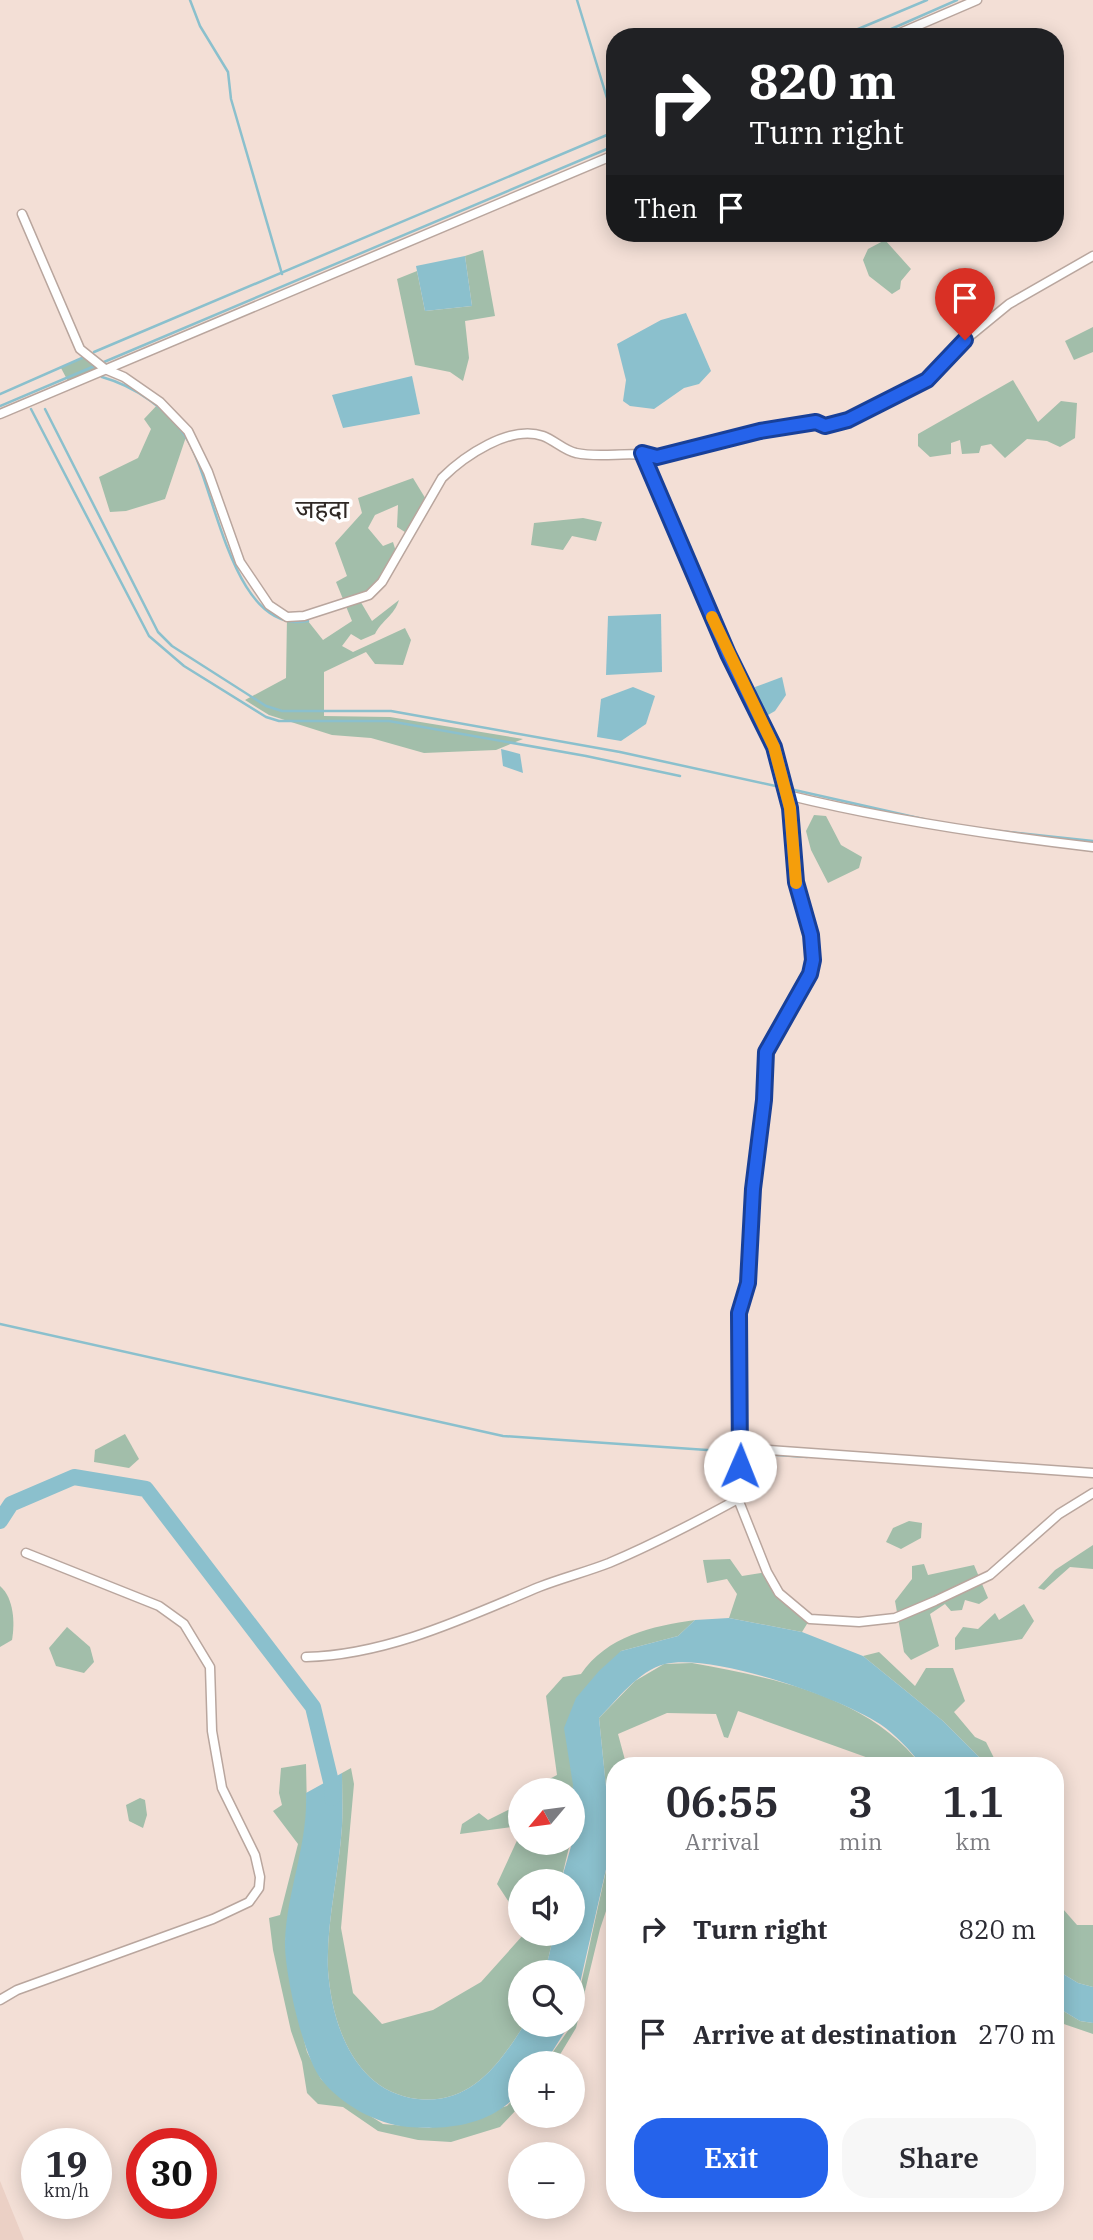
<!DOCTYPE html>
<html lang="en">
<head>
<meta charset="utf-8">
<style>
  :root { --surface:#fff; --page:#f7f7f7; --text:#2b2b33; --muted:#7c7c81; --accent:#2563eb }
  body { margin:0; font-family:"IBM Plex Serif","Noto Sans Devanagari",serif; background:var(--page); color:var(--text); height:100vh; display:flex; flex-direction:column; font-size:26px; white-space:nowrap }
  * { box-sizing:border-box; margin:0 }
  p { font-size:23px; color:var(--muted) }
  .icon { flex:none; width:38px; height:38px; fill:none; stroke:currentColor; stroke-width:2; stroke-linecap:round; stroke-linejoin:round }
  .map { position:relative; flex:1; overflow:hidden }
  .side { position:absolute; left:606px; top:1757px; width:458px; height:455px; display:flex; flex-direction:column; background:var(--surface); border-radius:28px; box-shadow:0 4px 18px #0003 }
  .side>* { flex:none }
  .banner { position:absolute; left:606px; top:28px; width:458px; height:214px; border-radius:28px; box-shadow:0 4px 18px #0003; background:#202124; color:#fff; overflow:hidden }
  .needle { width:46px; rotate:241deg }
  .tools { position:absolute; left:508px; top:1778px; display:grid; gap:14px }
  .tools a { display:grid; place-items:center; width:77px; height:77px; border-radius:50%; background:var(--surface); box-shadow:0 4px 18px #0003; font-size:35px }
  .speed { position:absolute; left:21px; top:2128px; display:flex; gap:14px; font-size:35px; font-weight:700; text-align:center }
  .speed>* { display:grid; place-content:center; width:91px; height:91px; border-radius:50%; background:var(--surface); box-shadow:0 4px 18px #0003; line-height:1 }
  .speed small { font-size:18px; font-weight:400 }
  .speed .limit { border:10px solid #d22; background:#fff; color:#111 }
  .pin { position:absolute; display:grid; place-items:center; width:60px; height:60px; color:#fff; margin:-72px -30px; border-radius:50% 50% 50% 0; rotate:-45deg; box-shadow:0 0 7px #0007 }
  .pin .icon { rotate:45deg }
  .me { position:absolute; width:77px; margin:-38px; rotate:1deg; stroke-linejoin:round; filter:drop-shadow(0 0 5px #0008) }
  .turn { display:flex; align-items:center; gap:24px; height:147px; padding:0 28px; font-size:32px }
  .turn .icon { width:91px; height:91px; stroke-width:2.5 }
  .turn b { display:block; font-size:49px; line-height:60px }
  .then { display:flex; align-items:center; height:66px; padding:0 28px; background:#0003; gap:14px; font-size:26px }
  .eta { display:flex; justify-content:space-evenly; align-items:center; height:119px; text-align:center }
  .eta b { font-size:42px; font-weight:600; line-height:49px }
  .cta { display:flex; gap:14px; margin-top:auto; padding:14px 28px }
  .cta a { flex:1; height:80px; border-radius:28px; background:var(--accent); color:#fff; font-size:28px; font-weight:600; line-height:80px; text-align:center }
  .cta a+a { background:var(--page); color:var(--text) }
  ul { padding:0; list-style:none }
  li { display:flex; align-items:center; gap:21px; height:105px; padding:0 28px }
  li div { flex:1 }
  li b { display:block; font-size:26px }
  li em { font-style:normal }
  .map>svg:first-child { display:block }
</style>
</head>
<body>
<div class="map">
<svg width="1093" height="2240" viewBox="0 0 1093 2240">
  <rect width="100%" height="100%" fill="#f3dfd6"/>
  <path fill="#ebd0c5" d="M0,2181l24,59h-24z"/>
  <g fill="#a2beaa">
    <path d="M885,240l26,29 -10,12 -1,8 -8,5 -23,-18 -6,-16 5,-11z"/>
    <path d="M483,250l12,66 -30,5 4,37 -6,23 -13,-9 -35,-7 -18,-86 20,-8 8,40 47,-5 -7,-50z"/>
    <path d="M1093,327v25l-19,8 -9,-19z"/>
    <path d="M80,349l25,20 -35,16 -9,-17 21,-10z"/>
    <path d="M1013,380l25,42 23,-21 16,2 -2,35 -15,9 -13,-6 -20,-2 -22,19 -14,-14 -10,2 -2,7 -17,1 -2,-14 -9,3v11l-21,3 -12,-11v-12z"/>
    <path d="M160,402l28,29 -23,68 -39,12 -16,1 -11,-35 39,-19 13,-29 -7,-10z"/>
    <path d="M413,478l14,23 -19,33 -11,-7 1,-22 -23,10 -7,13 15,18 10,-4 4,13 -15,27 -23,17 13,22 27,-21c-5,16 -17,20 -24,34l-14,6 -10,-6 -9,12 11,6 52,-24 6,12 -8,25 -28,-1 -9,-12 -42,20v44l66,1 133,22 -27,11 -72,3 -53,-15 -39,-3 -63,-20 -24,-15 41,-22 1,-61 17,-1 19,24 29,-19 -16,-39 11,-6 -12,-33 27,-30 -4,-15z"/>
    <path d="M583,518l19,4 -6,19 -24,-5 -9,14 -32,-5 3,-22z"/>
    <path d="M814,815l12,1 15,29 21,12 -3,11 -31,15 -17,-33 -5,-19z"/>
    <path d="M125,1434l14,25 -10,9 -35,-6 1,-12z"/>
    <path d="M909,1521l13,2 -1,15 -20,11 -15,-7 7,-14z"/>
    <path d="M1093,1545v24l-23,-2 -26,23 -6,-2 17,-18z"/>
    <path d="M730,1559l12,17 25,-4 12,21 31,26 -8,13 -73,-14 8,-24 -10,-15 -20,4 -4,-23z"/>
    <path d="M924,1564l4,11 46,-10 14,33 -9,6 -14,-4 -3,10 -11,1 -6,-7 -15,10 9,32 -28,14 -7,-8 -9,-51 17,-22v-13z"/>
    <path d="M0,1586c14,12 15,37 12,54l-12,7z"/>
    <path d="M1024,1604l10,17 -12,18 -67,11v-12l8,-11 15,2 17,-16 4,7z"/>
    <path d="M695,1620l-17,16 -57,15 -48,134 -1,34v-29h-44l29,-15 -11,-79 17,-19 18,-3c26,-38 71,-48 114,-54z"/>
    <path d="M67,1627l23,20 4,15 -10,11 -28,-7 -7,-18z"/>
    <path d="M879,1652l36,34 11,-18h27l12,33 -11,11 21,25 11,5 12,24h-10l-45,-45 -80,-65z"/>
    <path d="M692,1663c83,15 176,33 230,103l-29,-3 -15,3 -4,-6 -136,-49 -10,27 -4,-1 -8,-23 -49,-1 -49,21 7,26 -4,6h-7v121l-14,42 -24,99 -21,35h-10l27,-38 35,-159 3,-40 -11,-108 36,-37 29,-17z"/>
    <path d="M306,1764l1,46 -4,41 -18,91 9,58 13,52 14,27 24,21 38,24 46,4 78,-22 13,-14v14l-20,21 -49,15 -33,-2 -40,-9 -35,-24 -25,-3 -11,-11 -5,-31 -11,-31 -18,-81 -4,-32 11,-3 18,-71 -25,-33 9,-6 -3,-12 2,-25z"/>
    <path d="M351,1768l3,16 -13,144 12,65 29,31 51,-14 48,-28 43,-48h30l-9,38h-25v53h4c-25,40 -54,80 -106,74 -63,-7 -86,-73 -90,-129 -2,-47 11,-96 14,-144 1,-17 0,-35 0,-53z"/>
    <path d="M140,1798l5,2 2,15 -4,13 -14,-7 -3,-16z"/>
    <path d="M516,1806h4v20l-60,8 2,-10 17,-11 9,7z"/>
    <path d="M520,1834v9h50l-9,38h-41v38l-23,-35z"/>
    <path d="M1056,1901l21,24h16v62l-15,-4 -23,-14z"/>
    <path d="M1055,2006l25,15 13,2v11l-38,-13z"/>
  </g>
  <g fill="#8bc0cd">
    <path d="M465,256l7,50 -47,5 -9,-45z"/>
    <path d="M686,313l25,58 -12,13 -15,4 -30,21 -24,-3 -7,-5 3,-21 -9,-36 44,-24z"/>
    <path d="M412,376l8,38 -77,14 -11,-33z"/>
    <path d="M661,614l1,58 -56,3 2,-59z"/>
    <path d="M782,677l4,18 -11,16 -7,4 -10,-11 -3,-17z"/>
    <path d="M633,687l22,9 -9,28 -25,17 -24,-4 4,-38z"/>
    <path d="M501,749l19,5 3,19 -20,-7z"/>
    <path d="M729,1618l73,14 61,24 80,65 45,45h-66c-12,-16 -26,-31 -42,-42 -41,-27 -167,-71 -215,-60 -27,7 -48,36 -66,54l11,108 -3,39 -35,153v-46h-27l9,-38h18v-53h-11l11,-38 1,-58 -9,-57 12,-30 23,-27 22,-20 57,-15 17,-16z"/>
    <path d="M342,1773c0,18 1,36 0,53 -3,48 -16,97 -14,144 4,56 27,122 90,129 52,6 81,-34 106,-74h45l-24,38h-25v29c-29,33 -70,38 -112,35 -31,-3 -67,-22 -87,-48 -18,-23 -37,-108 -36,-138 2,-51 23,-96 21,-148z"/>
    <path d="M1055,1969l23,14 15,4v36l-13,-2 -25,-15z"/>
  </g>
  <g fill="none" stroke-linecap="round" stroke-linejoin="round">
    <g stroke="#8bc0cd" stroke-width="2.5">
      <path d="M190,0l10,26 28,46 3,27 51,175"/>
      <path d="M577,0l37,121"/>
      <path d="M839,37l88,-37"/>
      <path d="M873,37l84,-37"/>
      <path d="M94,352l520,-220"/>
      <path d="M104,362l510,-216"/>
      <path d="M102,377c32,9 67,32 85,62 29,46 44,197 121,182"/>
      <path d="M0,394l82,-36"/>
      <path d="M0,406l97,-41"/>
      <path d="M31,409l118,227 35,30 82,51 13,4h110l197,35 94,20"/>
      <path d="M45,409l113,223 14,14 94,60 16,5h109l229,41 160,35"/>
      <path d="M714,630l15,35"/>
      <path d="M790,789l133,30"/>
      <path d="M999,831l94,10"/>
      <path d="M0,1324l503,112 233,16"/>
      <path d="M747,1453l60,4"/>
    </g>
    <path stroke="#8bc0cd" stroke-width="16" d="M0,1521l11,-17 63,-27 72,12 167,218 20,83 -1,8"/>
    <g stroke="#b9a69e" stroke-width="11">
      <g id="street">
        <path d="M891,37l86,-37"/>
        <path d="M22,214l58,135 25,20 19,8 36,25 28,29 20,41 32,90 29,43 18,12 17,-1 65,-21 13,-13 60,-104c21,-21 68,-54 101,-42 11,4 22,15 33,17 27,6 54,-3 81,4l103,-26 56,-9 9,4 23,-6 79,-40 38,-40 44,-36 84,-48"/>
        <path d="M0,414l614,-259"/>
        <path d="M642,453l86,201 45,93 17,61 6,74 16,53 1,25 -3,14 -44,78 -18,231 -9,30 -2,25 5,58 -4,103 29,73 12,21 31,26 49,3 36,-4 40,-17 55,-26 69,-61 34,-21"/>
        <path d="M787,795c101,25 203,40 306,52"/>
        <path d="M740,1448l353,25"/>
        <path d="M306,1657c81,-2 159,-39 233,-70 23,-9 47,-15 70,-24 45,-19 87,-41 129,-64"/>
        <path d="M0,2000l17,-10 196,-71 36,-17 10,-14 1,-11 -5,-22 -33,-67 -10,-57 -2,-64 -26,-43 -25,-18 -133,-53"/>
      </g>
    </g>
    <use href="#street" stroke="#fff" stroke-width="8"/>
  </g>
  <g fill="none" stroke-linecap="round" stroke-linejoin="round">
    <g stroke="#184099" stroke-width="18">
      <path id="route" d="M740,1466l-1,-153 9,-30 5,-94 11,-89 2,-48 44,-78 3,-14 -2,-25 -15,-53 -6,-74 -16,-61 -46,-93 -86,-201 15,4 103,-26 56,-9 9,4 23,-6 79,-40 38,-40"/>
    </g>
    <use href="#route" stroke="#2563eb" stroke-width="12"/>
    <path stroke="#f59e0b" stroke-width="12" d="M712,617l62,130 16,61 6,75"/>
  </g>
  <g text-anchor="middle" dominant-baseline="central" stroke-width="7" stroke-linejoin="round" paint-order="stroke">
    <g font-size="26" fill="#2f2825" stroke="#fff">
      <text x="322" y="508">जहदा</text>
    </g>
  </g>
</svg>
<div class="tools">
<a><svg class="needle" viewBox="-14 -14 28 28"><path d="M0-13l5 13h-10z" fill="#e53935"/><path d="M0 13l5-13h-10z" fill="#7c7c81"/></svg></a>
<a><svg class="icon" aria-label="sound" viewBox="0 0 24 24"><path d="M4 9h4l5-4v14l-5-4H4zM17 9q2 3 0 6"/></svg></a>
<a><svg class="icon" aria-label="search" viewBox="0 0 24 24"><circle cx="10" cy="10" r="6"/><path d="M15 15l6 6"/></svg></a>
<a>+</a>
<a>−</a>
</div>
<div class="speed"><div>19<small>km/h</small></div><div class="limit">30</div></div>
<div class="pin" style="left:965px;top:340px;background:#d93025"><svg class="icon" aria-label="arrive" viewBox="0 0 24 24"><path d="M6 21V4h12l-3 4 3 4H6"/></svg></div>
<svg class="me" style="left:740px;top:1466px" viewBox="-20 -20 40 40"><circle r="19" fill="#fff"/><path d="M0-13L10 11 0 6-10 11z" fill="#2563eb"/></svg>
<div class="banner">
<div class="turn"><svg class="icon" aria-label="right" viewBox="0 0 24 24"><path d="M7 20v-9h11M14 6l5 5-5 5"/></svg><div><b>820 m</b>Turn right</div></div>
<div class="then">Then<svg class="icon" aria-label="arrive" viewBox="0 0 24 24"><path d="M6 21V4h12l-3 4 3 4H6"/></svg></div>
</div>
<section class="side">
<div class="eta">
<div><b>06:55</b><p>Arrival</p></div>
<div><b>3</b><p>min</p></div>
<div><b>1.1</b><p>km</p></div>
</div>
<ul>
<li><svg class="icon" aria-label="right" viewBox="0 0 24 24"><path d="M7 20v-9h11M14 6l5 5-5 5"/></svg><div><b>Turn right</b></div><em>820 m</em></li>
<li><svg class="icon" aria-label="arrive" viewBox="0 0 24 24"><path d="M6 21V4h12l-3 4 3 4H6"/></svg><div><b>Arrive at destination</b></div><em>270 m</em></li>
</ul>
<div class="cta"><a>Exit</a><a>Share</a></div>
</section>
</div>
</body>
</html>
